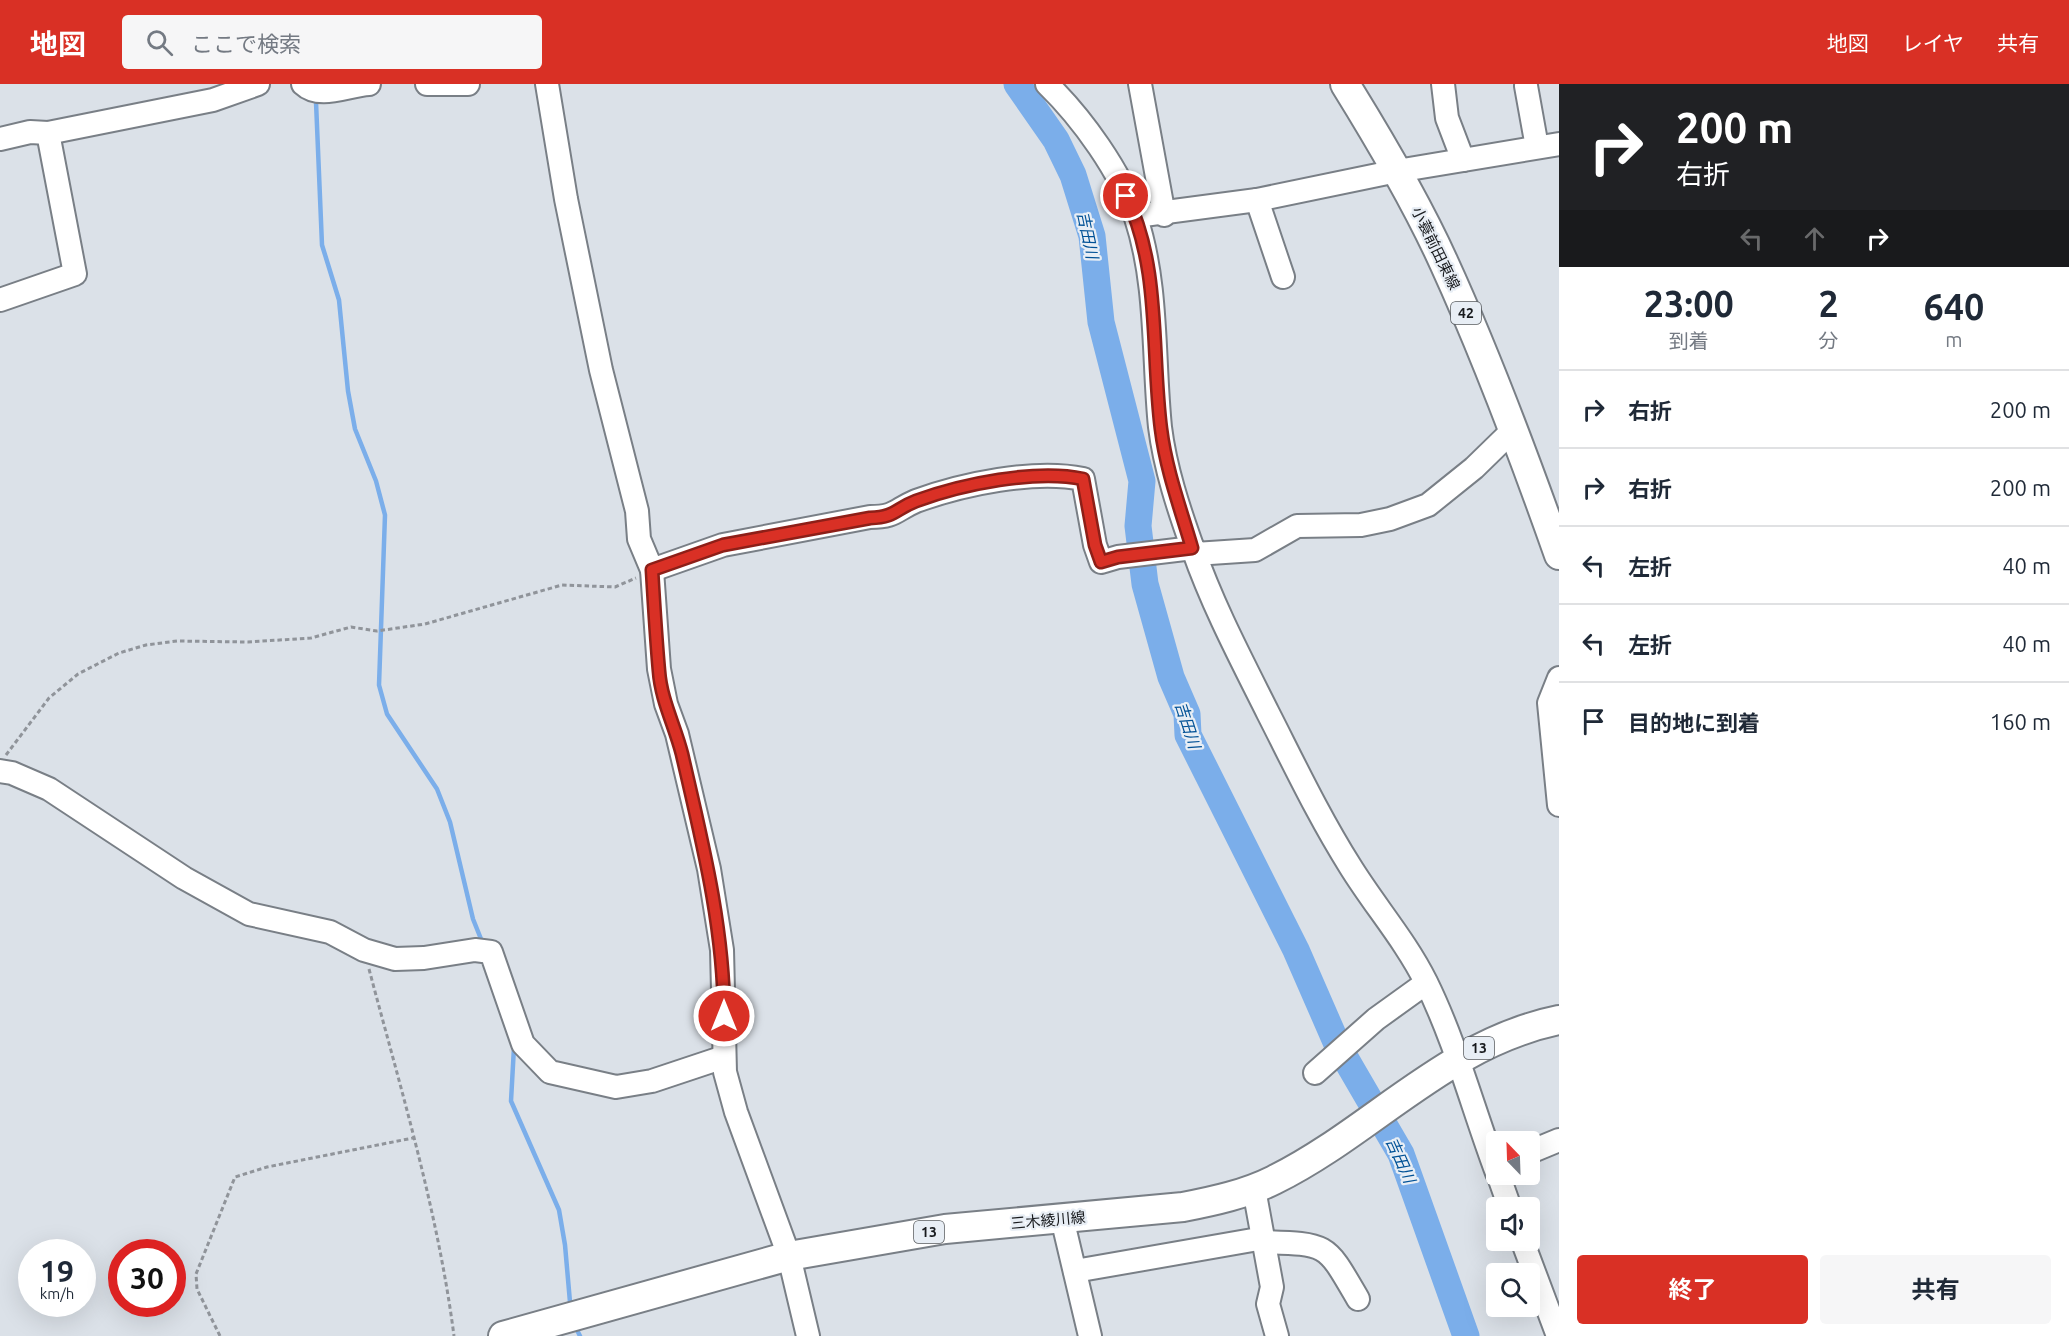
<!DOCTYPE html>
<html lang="ja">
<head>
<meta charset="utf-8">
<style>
  :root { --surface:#fff; --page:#f6f6f7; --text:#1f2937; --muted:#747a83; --line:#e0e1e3; --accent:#d93025 }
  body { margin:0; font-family:Ubuntu,"Noto Sans JP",sans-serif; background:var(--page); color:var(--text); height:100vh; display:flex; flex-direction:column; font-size:22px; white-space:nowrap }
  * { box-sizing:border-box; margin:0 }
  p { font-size:20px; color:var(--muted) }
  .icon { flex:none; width:33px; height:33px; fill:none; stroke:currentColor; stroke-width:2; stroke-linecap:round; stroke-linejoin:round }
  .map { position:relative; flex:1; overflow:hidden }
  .side { display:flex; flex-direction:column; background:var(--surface); width:510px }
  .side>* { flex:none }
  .guide { background:#202124; color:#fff; overflow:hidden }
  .needle { width:39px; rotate:337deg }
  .buttons { position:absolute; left:1486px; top:1047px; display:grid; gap:12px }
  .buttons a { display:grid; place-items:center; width:54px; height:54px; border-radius:6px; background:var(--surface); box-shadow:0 6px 24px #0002; font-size:30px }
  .speed { position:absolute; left:18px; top:1155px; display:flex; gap:12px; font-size:30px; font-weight:700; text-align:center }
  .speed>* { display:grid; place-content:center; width:78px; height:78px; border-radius:50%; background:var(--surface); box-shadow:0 6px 24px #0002; line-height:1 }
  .speed small { font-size:15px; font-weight:400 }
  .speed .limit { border:9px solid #d22; background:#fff; color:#111 }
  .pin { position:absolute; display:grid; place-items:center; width:51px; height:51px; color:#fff; margin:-26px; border:3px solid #fff; border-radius:50%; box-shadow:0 2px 6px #0007 }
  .me { position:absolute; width:66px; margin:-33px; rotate:0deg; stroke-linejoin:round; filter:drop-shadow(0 0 4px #0008) }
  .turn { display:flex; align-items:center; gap:21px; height:126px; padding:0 18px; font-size:27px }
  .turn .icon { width:78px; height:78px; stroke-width:2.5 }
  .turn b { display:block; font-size:42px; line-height:51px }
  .lanes { display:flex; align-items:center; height:57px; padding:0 18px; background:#0003; justify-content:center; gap:30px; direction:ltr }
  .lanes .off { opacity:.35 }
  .eta { display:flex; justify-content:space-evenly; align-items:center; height:102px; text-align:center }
  .eta b { font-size:36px; font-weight:700; line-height:42px }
  .action { display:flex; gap:12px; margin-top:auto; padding:12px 18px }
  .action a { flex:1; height:69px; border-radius:6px; background:var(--accent); color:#fff; font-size:24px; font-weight:700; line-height:69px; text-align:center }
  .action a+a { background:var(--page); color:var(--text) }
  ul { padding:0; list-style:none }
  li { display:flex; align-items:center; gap:18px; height:78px; padding:0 18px; border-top:2px solid var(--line) }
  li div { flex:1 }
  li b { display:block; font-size:22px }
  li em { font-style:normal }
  header { display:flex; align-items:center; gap:36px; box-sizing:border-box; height:84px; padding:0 30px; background:var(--accent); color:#fff }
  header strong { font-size:28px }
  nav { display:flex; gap:33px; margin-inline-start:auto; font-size:21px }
  .search { width:420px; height:54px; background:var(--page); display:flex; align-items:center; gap:15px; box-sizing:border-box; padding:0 21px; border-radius:6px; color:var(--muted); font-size:22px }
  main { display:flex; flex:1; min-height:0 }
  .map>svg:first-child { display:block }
</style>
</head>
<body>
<header>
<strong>地図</strong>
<div class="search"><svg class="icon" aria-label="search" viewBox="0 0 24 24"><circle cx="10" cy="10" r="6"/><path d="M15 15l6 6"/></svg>ここで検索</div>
<nav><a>地図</a><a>レイヤ</a><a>共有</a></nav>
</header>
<main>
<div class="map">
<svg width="1559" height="1252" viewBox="0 0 1559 1252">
  <rect width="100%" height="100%" fill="#dbe1e8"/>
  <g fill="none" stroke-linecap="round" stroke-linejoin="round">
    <g stroke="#7baeea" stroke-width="4.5">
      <path d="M316,18l6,143 17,55 9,91 7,38 21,52 9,34 -6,170 8,29 50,75 13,33 23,97 10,25"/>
      <path d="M514,963l-3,54 48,109 6,35 5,57"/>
      <path d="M577,1246l3,6"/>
    </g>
    <path stroke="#7baeea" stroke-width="27" d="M1017,0l39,56 17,35 19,61 9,86 41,159 -4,45 7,58 26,93 16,37 1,21 108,215 41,94 64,110 65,182"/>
    <g stroke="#797f86" stroke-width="26">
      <g id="minor">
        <path d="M303,0c17,16 45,1 66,0"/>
        <path d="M427,0h41"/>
        <path d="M547,0l19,115 35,171 36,141 2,28 13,31 7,99 7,35 11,30 32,135 13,81 3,122 11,40 53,144 19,80"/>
        <path d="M1047,0c35,34 74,88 89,134 22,67 17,140 24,209 5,41 19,83 33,122 20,57 48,110 75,164 26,51 51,104 82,153 24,39 55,74 76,116 30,61 47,127 71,191"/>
        <path d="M1140,0l24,131"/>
        <path d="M1443,0l4,34 16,42"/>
        <path d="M1526,2l11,61"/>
        <path d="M0,55l30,-7 18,1 165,-33 45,-16"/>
        <path d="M1257,116l26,77"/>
        <path d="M1136,132l121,-16 140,-29 162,-27"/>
        <path d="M0,216l75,-26 -27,-141"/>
        <path d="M1195,470l60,-4 42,-24 64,-1 29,-6 38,-14 46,-37 40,-39"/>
        <path d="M652,486l71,-25 147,-28c26,0 25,-7 46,-16 47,-17 118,-32 167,-22l12,66 6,17 17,-5 75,-9"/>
        <path d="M1559,594l-10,25 10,102"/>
        <path d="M0,687l12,2 37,16 135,89 65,36 81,18 34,18 31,9 29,-1 51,-8 16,2 32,92 27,28 66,15 36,-6 72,-24"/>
        <path d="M1315,989l61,-54 50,-36"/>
        <path d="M1530,1068l29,-12"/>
        <path d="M1498,1090l12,34"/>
        <path d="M1254,1105l18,98 -4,17 9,32"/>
        <path d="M1062,1134l28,118"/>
        <path d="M1522,1156l36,96"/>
        <path d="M1265,1158c64,2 61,2 93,57"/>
        <path d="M1075,1187l189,-33"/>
      </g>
    </g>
    <g stroke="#797f86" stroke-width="32">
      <g id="major">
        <path d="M1345,0c36,58 71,117 99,179 44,96 80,193 115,292"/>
        <path d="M503,1252l286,-80 156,-27 238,-22c31,-6 63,-13 91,-27 99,-49 172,-137 285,-160"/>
      </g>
    </g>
    <g stroke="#90949a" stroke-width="3" stroke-dasharray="4.5 3" stroke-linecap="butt">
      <path d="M6,671l43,-57 29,-24 41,-21 27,-8 31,-4 71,1 63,-4 40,-11 26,4 48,-7 137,-39 53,2 21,-9"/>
      <path d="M369,885c32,121 69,243 85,367"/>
      <path d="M220,1252l-23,-47 -1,-15 39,-97 32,-10 146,-29"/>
    </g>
    <use href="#minor" stroke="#fff" stroke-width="22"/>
    <use href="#major" stroke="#fff" stroke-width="28"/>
  </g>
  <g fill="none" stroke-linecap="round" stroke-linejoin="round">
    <g stroke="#8d1f18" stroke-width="15">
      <path id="route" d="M724,932c0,-89 -22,-175 -42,-262 -7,-28 -21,-54 -23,-83 -3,-33 -5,-67 -7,-101l71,-25 147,-27c26,-1 25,-9 46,-17 46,-17 120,-32 167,-22l12,66 6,17 17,-5 74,-9c-11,-38 -26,-78 -31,-119 -10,-77 0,-162 -35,-233"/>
    </g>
    <use href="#route" stroke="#d93025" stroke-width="10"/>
  </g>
  <g text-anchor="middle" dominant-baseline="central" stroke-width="4.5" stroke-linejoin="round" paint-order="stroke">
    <g fill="#e8eef5" stroke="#565a5e" stroke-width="1.5">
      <rect x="1451" y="218" width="30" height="22" rx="4.5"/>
      <rect x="1464" y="953" width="30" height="22" rx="4.5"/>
      <rect x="914" y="1137" width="30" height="22" rx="4.5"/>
    </g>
    <g font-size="14" font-weight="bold" fill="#181a1d">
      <text x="1466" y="229">42</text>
      <text x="1479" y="964">13</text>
      <text x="929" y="1148">13</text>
    </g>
    <g font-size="15" fill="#181a1d" stroke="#e8eef5">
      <text transform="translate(1436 164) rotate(64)">小蓑前田東線</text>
      <text transform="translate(1048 1136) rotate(-5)">三木綾川線</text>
    </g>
    <g font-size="16" font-style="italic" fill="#015196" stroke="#e8eef5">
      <text transform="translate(1088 151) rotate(78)">吉田川</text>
      <text transform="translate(1188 641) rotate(72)">吉田川</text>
      <text transform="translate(1401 1076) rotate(66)">吉田川</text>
    </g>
  </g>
</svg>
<div class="buttons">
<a><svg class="needle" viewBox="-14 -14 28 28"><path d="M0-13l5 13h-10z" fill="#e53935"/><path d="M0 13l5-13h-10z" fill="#747a83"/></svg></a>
<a><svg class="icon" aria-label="sound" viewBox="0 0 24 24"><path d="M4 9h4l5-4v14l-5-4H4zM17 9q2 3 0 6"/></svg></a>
<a><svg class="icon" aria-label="search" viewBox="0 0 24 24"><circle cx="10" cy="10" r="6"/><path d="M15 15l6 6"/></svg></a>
</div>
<div class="speed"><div>19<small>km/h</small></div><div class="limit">30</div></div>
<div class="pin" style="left:1126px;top:112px;background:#d93025"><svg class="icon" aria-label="arrive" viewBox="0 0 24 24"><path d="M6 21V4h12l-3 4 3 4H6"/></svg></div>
<svg class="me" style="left:724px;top:932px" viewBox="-20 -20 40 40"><circle r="17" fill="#d93025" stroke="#fff" stroke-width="3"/><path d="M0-11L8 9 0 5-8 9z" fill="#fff"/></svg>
</div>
<section class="side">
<div class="guide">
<div class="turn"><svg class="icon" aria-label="right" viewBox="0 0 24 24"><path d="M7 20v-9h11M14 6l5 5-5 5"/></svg><div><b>200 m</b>右折</div></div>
<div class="lanes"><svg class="icon off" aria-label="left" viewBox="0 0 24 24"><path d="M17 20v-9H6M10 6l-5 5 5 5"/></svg><svg class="icon off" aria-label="ahead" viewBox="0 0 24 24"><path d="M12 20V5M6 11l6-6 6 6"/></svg><svg class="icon" aria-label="right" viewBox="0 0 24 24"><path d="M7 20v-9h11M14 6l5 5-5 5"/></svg></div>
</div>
<div class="eta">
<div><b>23:00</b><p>到着</p></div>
<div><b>2</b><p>分</p></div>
<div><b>640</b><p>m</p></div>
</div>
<ul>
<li><svg class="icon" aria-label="right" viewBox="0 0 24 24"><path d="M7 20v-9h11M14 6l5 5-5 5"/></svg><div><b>右折</b></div><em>200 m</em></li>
<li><svg class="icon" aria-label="right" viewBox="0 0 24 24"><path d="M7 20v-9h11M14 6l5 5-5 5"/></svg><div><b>右折</b></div><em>200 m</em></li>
<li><svg class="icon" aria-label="left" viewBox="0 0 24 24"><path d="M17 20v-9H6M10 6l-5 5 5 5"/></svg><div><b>左折</b></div><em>40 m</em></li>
<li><svg class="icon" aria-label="left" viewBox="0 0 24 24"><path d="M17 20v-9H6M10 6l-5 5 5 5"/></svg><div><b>左折</b></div><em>40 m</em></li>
<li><svg class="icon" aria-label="arrive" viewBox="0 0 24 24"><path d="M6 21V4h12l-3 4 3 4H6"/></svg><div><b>目的地に到着</b></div><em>160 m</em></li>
</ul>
<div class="action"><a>終了</a><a>共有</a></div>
</section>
</main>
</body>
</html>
